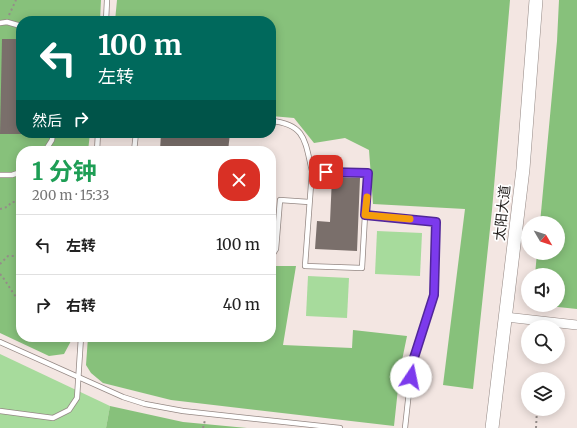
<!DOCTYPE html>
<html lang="zh">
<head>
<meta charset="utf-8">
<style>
  :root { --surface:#fff; --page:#f2f2f2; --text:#222; --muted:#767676; --line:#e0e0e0 }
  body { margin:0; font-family:Merriweather,"Noto Sans SC",serif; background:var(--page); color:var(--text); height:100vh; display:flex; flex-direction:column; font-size:15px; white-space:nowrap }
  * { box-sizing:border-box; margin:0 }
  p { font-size:13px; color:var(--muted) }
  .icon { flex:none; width:22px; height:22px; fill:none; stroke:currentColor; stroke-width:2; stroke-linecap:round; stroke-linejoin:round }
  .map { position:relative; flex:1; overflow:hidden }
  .drawer { position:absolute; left:16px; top:146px; width:260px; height:196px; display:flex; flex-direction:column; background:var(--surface); border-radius:16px; box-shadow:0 2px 10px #0003 }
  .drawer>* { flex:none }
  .guide { position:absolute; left:16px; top:16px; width:260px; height:122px; border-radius:16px; box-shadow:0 2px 10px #0003; background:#00695c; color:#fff; overflow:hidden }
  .needle { width:26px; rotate:129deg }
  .controls { position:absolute; left:521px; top:216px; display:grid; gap:8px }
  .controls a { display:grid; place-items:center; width:44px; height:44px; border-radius:50%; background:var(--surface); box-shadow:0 2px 10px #0003; font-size:20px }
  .pin { position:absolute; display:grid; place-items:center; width:34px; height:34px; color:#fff; margin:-17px; border-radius:8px; box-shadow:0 2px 6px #0006 }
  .me { position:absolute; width:44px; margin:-22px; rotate:11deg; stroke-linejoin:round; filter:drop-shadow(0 0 3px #0008) }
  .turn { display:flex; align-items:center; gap:14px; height:84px; padding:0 16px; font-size:18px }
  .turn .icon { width:52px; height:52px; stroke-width:2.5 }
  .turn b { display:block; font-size:28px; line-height:34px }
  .then { display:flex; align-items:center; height:38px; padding:0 16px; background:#0003; gap:8px; font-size:15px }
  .round { display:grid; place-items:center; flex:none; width:42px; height:42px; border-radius:16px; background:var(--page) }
  .headline { display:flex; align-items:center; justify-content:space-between; height:68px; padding:0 16px }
  h1 { font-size:24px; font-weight:700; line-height:30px; color:#1e9e55 }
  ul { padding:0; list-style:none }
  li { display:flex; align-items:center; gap:12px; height:60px; padding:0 16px; border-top:1px solid var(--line) }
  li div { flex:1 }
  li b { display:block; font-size:15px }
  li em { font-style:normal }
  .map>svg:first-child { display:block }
</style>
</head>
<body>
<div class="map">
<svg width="577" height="428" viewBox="0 0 577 428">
  <rect width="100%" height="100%" fill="#f3e6e2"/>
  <g fill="#a7db9c">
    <path d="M377,231l45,2 -2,43 -45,-2z"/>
    <path d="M308,276l41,2 -2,40 -41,-2z"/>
    <path d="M0,354l110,52 -4,22h-106z"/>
  </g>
  <g fill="#87c17b">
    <path d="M0,0h101l-1,21h-79v112h69l-2,18h-67v186h51l-1,4 -7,13 -15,2 -49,-23z"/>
    <path d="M117,0h393l-18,210 -19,179 -30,-4 22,-176 -92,-5 -4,-54 -24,-12 -31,5 -20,-25 -23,-2v-95h-156z"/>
    <path d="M559,0h18v309l-38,-4h19v-30h-23l2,-22h21v-30h-18l17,-182z"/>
    <path d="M271,266h25l-13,79 69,3 1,-18 54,6 -7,34 -6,56 -223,-26 -68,-17 -12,-10 -5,-8 2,-28h183z"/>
    <path d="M110,406l73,16 64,6h-141z"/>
  </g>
  <g fill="#7a6f6b">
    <path d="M2,39h19v95h-21z"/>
    <path d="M161,133h69l-2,18h-68z"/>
    <path d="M332,177l28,1 -3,73 -42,-2 2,-28 13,1z"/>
  </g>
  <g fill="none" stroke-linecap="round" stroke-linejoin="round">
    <g stroke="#948884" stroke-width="6">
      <g id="lane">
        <path d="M106,21l1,-21"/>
        <path d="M0,23l7,-1 14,4"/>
        <path d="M271,121c35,3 34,21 41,50l56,2 -3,42 71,7 -2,73 -22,69 -7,64"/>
        <path d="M45,151l7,-11 1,-7"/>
        <path d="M97,151l1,-18"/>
        <path d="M134,151l2,-18"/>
        <path d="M312,171l-7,95 57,2 3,-53"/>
        <path d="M0,175h12l9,-3"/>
        <path d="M271,257l5,-8 4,-49 29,2"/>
        <path d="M0,342l123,55 22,7 38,7 157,17"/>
        <path d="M0,411l53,7 16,-8 8,-12 4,-61"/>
      </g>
    </g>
    <g stroke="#948884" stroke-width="10">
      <path id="street" d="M506,317l71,8"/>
    </g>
    <g stroke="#948884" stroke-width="14">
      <path id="secondary" d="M492,428l31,-259 13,-169"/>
    </g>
    <g stroke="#958c89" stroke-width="2" stroke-dasharray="2 3" stroke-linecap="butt">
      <path d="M9,15l7,-15"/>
      <path d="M0,209l7,-2 5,-5h9"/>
      <path d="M0,264l8,-8h13"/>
      <path d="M0,274c8,9 12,20 21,28"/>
      <path d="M540,379v-1"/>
      <path d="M203,428l2,-8"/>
      <path d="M536,428l1,-19"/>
    </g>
    <use href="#lane" stroke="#fff" stroke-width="4.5"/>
    <use href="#street" stroke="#fff" stroke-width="9"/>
    <use href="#secondary" stroke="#fff" stroke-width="13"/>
  </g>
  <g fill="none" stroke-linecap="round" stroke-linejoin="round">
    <g stroke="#51269a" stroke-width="10">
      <path id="route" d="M326,172l42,1 -3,42 71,7 -2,73 -22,69 -1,13"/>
    </g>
    <use href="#route" stroke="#7c3aed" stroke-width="7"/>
    <path stroke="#f59e0b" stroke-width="7" d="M367,197l-2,18 45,4"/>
  </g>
  <g text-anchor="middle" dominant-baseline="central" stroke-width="3.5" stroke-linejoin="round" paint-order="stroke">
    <g font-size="14" fill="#211d1b" stroke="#fff">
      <text transform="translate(502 213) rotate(-84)">太阳大道</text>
    </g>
  </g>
</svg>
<div class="controls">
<a><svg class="needle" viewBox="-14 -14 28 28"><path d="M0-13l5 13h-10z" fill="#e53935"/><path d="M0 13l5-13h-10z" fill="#767676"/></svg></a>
<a><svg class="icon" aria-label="sound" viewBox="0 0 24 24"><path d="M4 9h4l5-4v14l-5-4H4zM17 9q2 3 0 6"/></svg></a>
<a><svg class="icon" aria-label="search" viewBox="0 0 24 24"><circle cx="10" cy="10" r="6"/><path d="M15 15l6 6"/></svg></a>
<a><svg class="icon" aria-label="layers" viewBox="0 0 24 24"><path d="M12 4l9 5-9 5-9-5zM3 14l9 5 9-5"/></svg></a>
</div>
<div class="pin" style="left:326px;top:172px;background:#d93025"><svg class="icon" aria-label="arrive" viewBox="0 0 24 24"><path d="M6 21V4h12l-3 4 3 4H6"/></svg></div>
<svg class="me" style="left:411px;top:377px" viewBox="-20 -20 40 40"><circle r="19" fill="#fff"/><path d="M0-13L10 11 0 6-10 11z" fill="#7c3aed"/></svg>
<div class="guide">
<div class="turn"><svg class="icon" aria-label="left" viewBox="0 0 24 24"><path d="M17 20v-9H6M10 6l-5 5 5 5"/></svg><div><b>100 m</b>左转</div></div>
<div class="then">然后<svg class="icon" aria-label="right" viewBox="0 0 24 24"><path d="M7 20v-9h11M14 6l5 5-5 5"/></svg></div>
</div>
<section class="drawer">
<div class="headline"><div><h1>1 分钟</h1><p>200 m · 15:33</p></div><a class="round" style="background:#d93025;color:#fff"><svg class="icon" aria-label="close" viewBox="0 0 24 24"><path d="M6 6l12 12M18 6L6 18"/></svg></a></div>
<ul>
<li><svg class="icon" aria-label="left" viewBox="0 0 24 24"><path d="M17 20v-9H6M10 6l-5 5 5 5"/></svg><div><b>左转</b></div><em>100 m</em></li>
<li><svg class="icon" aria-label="right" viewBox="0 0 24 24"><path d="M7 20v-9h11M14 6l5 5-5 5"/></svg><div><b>右转</b></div><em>40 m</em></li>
</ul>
</section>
</div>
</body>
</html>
